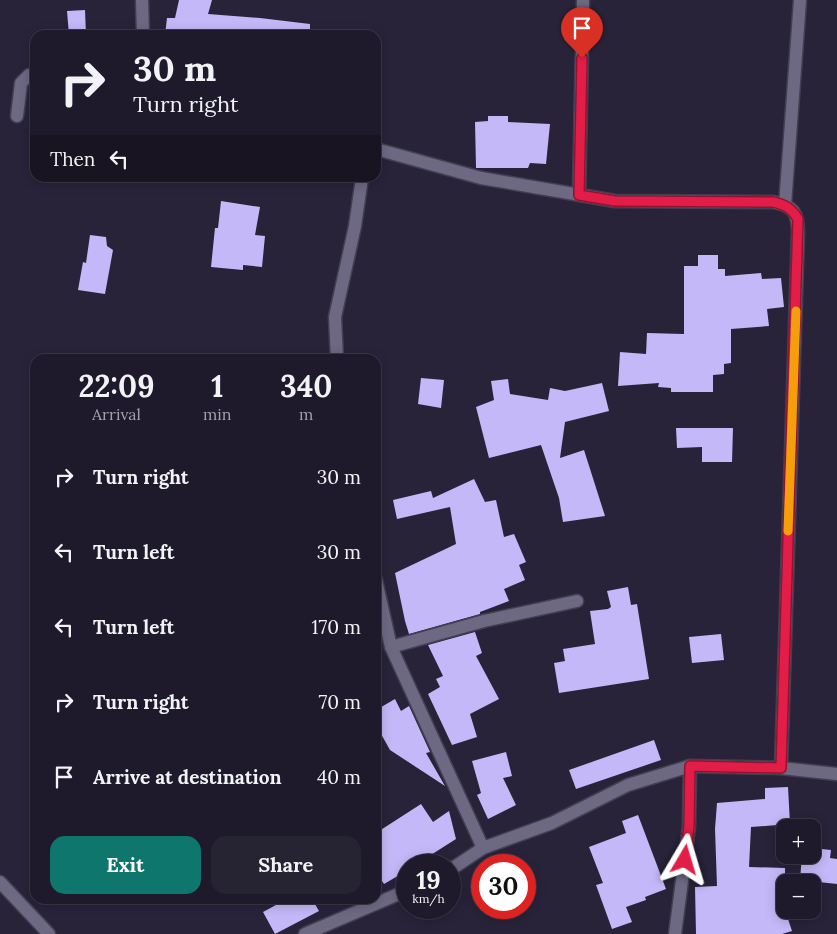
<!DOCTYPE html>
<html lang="en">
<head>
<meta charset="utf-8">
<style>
  :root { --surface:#1e1a2b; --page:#262333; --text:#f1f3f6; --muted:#a1a1a9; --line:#3c3847; --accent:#0f766e }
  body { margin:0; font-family:Lora,serif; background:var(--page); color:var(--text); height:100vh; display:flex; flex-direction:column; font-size:19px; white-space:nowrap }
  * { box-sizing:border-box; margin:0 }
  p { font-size:16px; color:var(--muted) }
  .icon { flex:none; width:28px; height:28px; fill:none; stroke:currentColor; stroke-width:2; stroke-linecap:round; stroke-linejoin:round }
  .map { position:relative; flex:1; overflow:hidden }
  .panel { position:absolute; left:30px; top:354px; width:351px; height:550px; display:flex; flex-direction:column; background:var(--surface); border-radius:15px; box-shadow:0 2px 12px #0003,0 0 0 1px var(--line) }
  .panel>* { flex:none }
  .hud { position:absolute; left:30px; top:30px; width:351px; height:152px; border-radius:15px; box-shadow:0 2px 12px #0003,0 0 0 1px var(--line); background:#1e1a2b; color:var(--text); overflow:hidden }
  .controls { position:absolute; left:776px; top:819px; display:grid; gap:10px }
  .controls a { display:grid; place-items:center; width:45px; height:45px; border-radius:10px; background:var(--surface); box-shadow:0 2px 12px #0003,0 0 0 1px var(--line); font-size:25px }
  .speed { position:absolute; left:396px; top:854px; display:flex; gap:10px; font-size:25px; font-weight:700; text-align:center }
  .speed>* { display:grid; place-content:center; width:65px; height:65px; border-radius:50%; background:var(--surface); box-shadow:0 2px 12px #0003,0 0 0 1px var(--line); line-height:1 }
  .speed small { font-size:12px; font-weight:400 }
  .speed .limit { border:8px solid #d22; background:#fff; color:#111 }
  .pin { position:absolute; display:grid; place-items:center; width:42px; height:42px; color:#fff; margin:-51px -21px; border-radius:50% 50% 50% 0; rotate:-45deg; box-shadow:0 0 5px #0007 }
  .pin .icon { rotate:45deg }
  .me { position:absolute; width:55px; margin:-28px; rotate:7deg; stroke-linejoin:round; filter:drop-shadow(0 0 4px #0008) }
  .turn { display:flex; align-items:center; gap:18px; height:105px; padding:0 20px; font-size:22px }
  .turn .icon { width:65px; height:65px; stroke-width:2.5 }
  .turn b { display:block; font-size:35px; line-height:42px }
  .then { display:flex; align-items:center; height:48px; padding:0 20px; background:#0003; gap:10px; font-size:19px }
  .eta { display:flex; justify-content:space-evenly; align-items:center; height:85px; text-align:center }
  .eta b { font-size:30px; font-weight:700; line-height:35px }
  .button { display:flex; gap:10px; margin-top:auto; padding:10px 20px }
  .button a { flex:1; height:58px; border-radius:15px; background:var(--accent); color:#fff; font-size:20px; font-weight:700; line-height:58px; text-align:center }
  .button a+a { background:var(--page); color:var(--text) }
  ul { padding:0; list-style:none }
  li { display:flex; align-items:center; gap:15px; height:75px; padding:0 20px }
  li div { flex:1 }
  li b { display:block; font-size:19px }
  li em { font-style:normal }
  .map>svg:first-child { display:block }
</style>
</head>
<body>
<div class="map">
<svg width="837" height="934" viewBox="0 0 837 934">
  <rect width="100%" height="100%" fill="#282339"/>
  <g fill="#c4b8f8">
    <path d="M179,0h33l-4,14 52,4 50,6v11h-145l2,-17h8z"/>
    <path d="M85,10l1,25h-17l-2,-24z"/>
    <path d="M488,116h20v6l42,2 -4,40 -16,-1 -2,5h-52l-1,-46 13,-1z"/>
    <path d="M221,201l39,6 -5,28 10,1 -3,31 -19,-2v5l-32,-3 4,-39h3z"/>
    <path d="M90,235l16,2 1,9 6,4 -8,44 -27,-4 5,-28 3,1z"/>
    <path d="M698,255h20v14h7v7l36,-3 1,6 19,-1 3,29 -17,2 2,17 -38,3v34l-7,1v10l-11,1v17h-42v-4l-13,-1 1,-4 -41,3 2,-34 26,2 1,-21 37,1v-68h14z"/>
    <path d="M421,378l23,2 -3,28 -23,-4z"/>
    <path d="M508,379l2,15 38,6 2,-12 15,3 37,-8 7,28 -44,11 -5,36 24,-8 21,66 -42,6 -4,-24 -18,-53 -52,13 -13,-51 18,-7 -3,-19z"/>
    <path d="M676,428h57l-1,34h-30v-15l-25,1z"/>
    <path d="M474,479l11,23 11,-2 8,37 10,-3 12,28 -7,3 6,15 -21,9 5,12 -29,11v2l-71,20 -4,-13 -10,-48 61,-29 -6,-37 -53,12 -4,-19 38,-9 2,7z"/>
    <path d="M628,587l3,18 6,-1 12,75 -90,14 -5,-30 11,-2 -2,-12 32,-5 -5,-33 18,-2 3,-2 -4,-16z"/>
    <path d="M475,632l7,21 -6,3 23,43 -29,15 7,23 -25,8 -24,-51 12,-7 -4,-8 7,-3 -15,-31z"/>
    <path d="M721,634l3,26 -32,3 -3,-26z"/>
    <path d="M395,699l6,12 8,-5 21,46 -4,1 19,33 -55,-36 -14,-25v-15z"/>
    <path d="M654,740l7,20 -85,29 -7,-19z"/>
    <path d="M506,752l6,24 -9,2 13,27 -28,14 -11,-24 4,-2 -9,-32z"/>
    <path d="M788,787l2,37 -39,3 -2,40 36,1v42l7,21 -10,3h-86l-1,-47 22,-1 -2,-57 2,-26 48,-4v-11z"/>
    <path d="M421,804l12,18 16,-11 7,28 -41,26h-7v5l-24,14 -8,-12v-39z"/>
    <path d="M638,815l28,74 -21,8 1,3 -20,7 6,15 -20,7 -16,-44 7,-2 -14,-36 37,-14 -4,-12z"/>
    <path d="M812,848l19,2 -1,8 7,1v25l-37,-4 2,-25h10z"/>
    <path d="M287,899h25l7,12 -44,23 -12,-22z"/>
  </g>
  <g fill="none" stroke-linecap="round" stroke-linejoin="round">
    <g stroke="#433f52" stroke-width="15">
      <g id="minor">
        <path d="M142,0l1,35"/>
        <path d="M17,116l4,-33 8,-8h6"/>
        <path d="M376,149l105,29 134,23 158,1c21,4 25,11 25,31l-17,535"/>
        <path d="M579,195l4,-195"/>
        <path d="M785,205l15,-205"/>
        <path d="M337,359l-2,-42 20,-91 7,-48"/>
        <path d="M376,580l15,67 92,201"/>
        <path d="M391,647l93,-26 93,-20"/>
        <path d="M450,870l33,-22 69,-25 76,-38 62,-19 91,2 56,6"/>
        <path d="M0,882l49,52"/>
        <path d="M305,934l103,-44"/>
        <path d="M675,934l14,-107 1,-61"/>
      </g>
    </g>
    <use href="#minor" stroke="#6e6983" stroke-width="12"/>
  </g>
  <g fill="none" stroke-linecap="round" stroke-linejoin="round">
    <g stroke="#92132f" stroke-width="12">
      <path id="route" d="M582,58l-3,137 36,6 158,1c13,3 18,6 25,17l-17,549 -91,-2 -1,60 -4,34"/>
    </g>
    <use href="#route" stroke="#e11d48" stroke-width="9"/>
    <path stroke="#f59e0b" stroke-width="9" d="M788,531l8,-220"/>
  </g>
</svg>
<div class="controls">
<a>+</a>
<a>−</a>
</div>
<div class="speed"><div>19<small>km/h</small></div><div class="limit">30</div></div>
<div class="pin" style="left:582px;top:58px;background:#d93025"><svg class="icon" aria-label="arrive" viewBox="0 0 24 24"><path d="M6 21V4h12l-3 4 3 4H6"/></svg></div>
<svg class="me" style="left:685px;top:860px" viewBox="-20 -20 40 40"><path d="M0-17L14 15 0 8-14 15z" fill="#e11d48" stroke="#fff" stroke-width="4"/></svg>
<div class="hud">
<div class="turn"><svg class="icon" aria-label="right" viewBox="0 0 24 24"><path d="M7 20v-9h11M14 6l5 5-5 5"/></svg><div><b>30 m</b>Turn right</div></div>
<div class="then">Then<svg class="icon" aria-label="left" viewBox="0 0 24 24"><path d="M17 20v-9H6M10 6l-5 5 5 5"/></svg></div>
</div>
<section class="panel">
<div class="eta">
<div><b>22:09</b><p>Arrival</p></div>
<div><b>1</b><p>min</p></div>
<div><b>340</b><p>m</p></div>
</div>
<ul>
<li><svg class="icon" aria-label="right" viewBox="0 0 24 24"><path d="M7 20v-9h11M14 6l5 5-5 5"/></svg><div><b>Turn right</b></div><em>30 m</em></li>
<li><svg class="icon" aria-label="left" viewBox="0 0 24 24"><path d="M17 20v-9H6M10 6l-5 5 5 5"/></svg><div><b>Turn left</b></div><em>30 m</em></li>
<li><svg class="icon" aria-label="left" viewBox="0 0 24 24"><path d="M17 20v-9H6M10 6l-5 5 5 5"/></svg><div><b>Turn left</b></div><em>170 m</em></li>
<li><svg class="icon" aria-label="right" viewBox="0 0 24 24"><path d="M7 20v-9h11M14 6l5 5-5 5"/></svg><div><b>Turn right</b></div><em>70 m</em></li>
<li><svg class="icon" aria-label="arrive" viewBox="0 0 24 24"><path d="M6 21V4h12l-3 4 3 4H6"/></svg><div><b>Arrive at destination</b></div><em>40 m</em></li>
</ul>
<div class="button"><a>Exit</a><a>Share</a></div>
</section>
</div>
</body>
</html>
